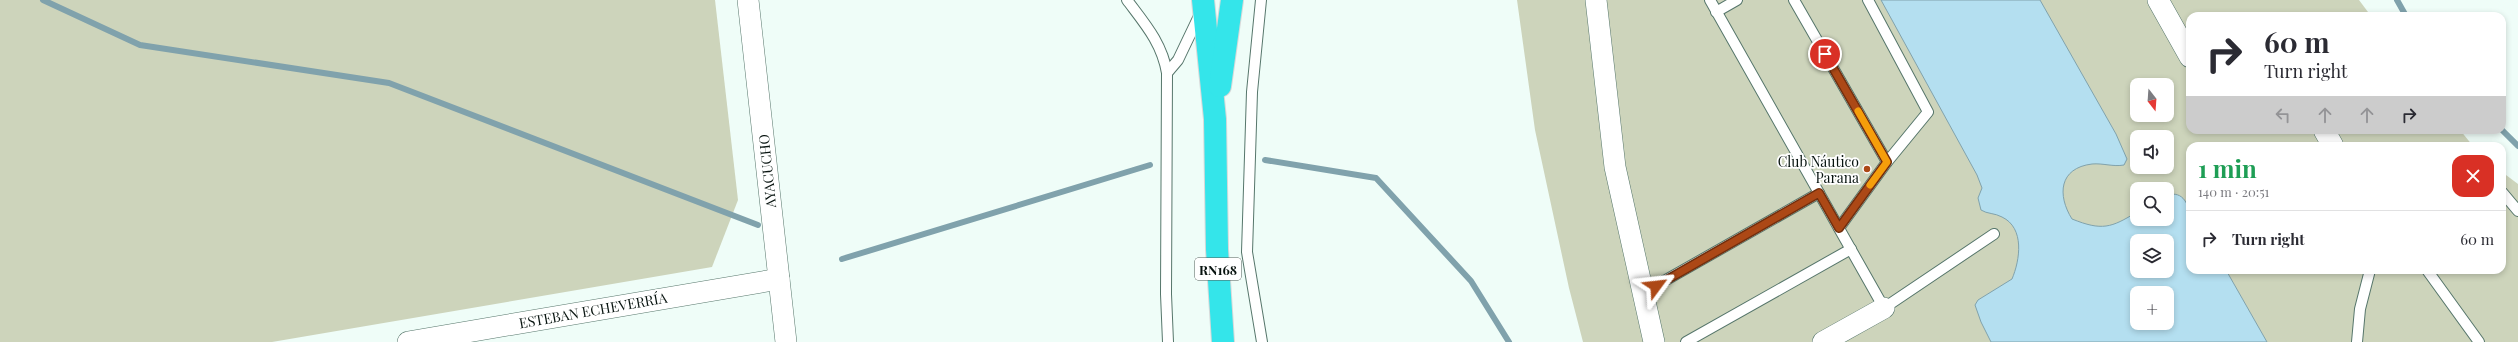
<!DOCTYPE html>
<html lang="en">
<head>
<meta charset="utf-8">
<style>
  :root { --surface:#fff; --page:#f2f2f3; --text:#2b2b33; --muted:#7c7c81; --line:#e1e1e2 }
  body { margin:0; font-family:"Playfair Display",serif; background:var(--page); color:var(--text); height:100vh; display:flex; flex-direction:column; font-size:15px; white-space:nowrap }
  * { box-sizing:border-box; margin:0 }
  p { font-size:13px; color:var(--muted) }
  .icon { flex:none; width:22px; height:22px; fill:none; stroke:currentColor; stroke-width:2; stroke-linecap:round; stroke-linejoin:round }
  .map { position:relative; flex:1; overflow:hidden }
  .details { position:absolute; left:2186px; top:142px; width:320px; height:132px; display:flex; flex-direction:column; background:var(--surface); border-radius:12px; box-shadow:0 2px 6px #0003 }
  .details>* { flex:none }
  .top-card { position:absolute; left:2186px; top:12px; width:320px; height:122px; border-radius:12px; box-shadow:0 2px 6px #0003; background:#fff; color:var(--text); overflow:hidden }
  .needle { width:26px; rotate:163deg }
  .fabs { position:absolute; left:2130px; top:78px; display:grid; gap:8px }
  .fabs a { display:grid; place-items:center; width:44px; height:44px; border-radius:8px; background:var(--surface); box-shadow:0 2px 6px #0003; font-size:20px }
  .pin { position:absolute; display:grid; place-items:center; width:34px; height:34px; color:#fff; margin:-17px; border:2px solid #fff; border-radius:50%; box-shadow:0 1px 4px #0007 }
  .me { position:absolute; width:44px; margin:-22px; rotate:60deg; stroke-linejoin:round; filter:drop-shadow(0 0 3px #0008) }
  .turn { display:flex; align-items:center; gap:14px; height:84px; padding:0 12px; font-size:18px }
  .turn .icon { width:52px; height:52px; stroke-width:2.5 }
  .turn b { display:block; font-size:28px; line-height:34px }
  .lanes { display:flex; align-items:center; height:38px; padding:0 12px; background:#0003; justify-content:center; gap:20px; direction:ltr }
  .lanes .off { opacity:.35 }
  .round { display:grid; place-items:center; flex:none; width:42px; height:42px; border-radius:12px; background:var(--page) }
  .headline { display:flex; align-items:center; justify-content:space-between; height:68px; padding:0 12px }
  h1 { font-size:24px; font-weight:700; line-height:30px; color:#1e9e55 }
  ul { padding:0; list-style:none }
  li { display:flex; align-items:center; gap:12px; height:56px; padding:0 12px; border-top:1px solid var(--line) }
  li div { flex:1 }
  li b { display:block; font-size:15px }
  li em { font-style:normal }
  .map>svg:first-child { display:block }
</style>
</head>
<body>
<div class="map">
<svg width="2518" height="342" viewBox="0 0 2518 342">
  <rect width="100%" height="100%" fill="#effdf8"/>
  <g fill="#cdd4bb" fill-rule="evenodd">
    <path d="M0,0h715l23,200 -26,67 -440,75h-272z"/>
    <path d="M1517,0h842l12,16h-181v114h270l13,16h-283v124h312v-98l16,12v158h-935l-14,-54 -34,-158zM2137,85h30v30h-30zM2137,137h30v30h-30zM2137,189h30v30h-30zM2137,241h30v30h-30zM2137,293h30v30h-30z"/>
  </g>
  <path fill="#b4dff0" stroke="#80a2ac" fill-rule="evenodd" d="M1881,0h159l76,134 11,25 -3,6c-11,2 -21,-2 -32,-1 -33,4 -35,31 -20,55 30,12 39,9 65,-7v7h30v-24c33,-9 23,55 23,75h36l41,72h-276l-10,-20 -6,-17 3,-5 34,-21c8,-19 13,-51 -10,-62 -7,-4 -15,-3 -21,-7l-3,-12 4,-10 -5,-13zM2137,241h30v30h-30zM2137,293h30v30h-30z"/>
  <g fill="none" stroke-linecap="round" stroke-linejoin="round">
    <g stroke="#80a2ac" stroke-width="6">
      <path d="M43,0l97,45 249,38 369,142"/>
      <path d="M2397,0l9,16"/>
      <path d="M2502,130l16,16"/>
      <path d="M1265,160l111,18 95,103 38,61"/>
      <path d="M842,259l308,-94"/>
    </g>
    <g stroke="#56766b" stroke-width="12">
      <g id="lane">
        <path d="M1127,0c18,24 35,43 40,73l-1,221 2,48"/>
        <path d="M1261,0l-9,92 -5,160 15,90"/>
        <path d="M1710,0l174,308 110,-74"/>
        <path d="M1794,0l93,162"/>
        <path d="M1716,12l21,-12"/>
        <path d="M1167,73l11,-13 21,-44"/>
        <path d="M2502,192l16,19"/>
        <path d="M1839,228l48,-66 41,-50 -60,-112"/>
        <path d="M2427,270l52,72"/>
        <path d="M1643,293l176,-100"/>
        <path d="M1686,342l165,-93"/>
        <path d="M2357,342l3,-33 10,-39"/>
      </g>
    </g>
    <g stroke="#56766b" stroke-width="22">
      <g id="street">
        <path d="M748,0l38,342"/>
        <path d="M1596,0l19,167 39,175"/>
        <path d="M2158,0l32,57"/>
        <path d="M2324,130l9,16"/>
        <path d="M408,342l371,-63"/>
        <path d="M1823,342l61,-34"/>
      </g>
    </g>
    <g stroke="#d7d9d9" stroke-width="24">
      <g id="highway">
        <path d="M1203,0l12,119 2,130 6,93"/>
        <path d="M1220,86l12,-86"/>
      </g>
    </g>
    <use href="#lane" stroke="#fff" stroke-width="10"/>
    <use href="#street" stroke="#fff" stroke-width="21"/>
    <use href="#highway" stroke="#34e5ea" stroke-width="22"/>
  </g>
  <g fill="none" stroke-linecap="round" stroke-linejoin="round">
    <g stroke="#702f0e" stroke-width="10">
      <path id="route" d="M1656,286l163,-93 20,35 48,-66 -62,-108"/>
    </g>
    <use href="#route" stroke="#ac4816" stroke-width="7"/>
    <path stroke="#f59e0b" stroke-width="7" d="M1858,111l29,51 -17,23"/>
  </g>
  <circle fill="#ac4816" stroke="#fff" stroke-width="1.5" cx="1867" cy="169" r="4"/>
  <g text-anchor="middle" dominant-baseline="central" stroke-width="3.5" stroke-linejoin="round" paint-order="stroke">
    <rect fill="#fff" stroke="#515a57" stroke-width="1" x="1195" y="258" width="46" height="22" rx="3"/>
    <g font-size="13" font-weight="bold" fill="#07130f">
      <text x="1218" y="269">RN168</text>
    </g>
    <g font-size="14" fill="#07130f" stroke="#fff" text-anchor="end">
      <text x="1859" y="161">Club Náutico<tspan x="1859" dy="16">Parana</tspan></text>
    </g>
    <g font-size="14" fill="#07130f" stroke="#fff">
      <text transform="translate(767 171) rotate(-96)">AYACUCHO</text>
      <text transform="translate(593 310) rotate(-10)">ESTEBAN ECHEVERRÍA</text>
    </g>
  </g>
</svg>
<div class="fabs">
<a><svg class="needle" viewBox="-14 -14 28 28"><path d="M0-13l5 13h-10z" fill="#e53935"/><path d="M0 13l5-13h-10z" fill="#7c7c81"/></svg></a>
<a><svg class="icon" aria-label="sound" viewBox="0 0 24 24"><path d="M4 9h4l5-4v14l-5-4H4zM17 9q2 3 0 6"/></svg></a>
<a><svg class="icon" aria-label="search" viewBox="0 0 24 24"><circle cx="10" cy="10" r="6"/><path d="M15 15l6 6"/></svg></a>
<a><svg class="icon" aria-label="layers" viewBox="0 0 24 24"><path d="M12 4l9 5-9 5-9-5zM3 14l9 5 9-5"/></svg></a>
<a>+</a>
</div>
<div class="pin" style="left:1825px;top:54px;background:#d93025"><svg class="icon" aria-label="arrive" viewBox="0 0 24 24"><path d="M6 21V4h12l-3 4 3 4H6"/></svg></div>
<svg class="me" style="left:1656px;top:286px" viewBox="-20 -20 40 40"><path d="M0-17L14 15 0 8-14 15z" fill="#ac4816" stroke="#fff" stroke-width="4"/></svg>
<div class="top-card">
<div class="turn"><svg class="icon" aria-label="right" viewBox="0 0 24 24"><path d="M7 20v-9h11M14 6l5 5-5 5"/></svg><div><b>60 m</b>Turn right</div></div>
<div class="lanes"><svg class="icon off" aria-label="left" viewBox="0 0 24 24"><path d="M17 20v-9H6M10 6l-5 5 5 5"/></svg><svg class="icon off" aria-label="ahead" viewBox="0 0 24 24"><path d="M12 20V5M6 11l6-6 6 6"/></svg><svg class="icon off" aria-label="ahead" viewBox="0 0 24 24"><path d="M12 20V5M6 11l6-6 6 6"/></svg><svg class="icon" aria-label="right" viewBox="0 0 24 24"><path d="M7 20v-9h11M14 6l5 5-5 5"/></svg></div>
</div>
<section class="details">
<div class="headline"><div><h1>1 min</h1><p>140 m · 20:51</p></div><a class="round" style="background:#d93025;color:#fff"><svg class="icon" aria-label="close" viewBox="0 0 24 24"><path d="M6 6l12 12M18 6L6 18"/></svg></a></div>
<ul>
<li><svg class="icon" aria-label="right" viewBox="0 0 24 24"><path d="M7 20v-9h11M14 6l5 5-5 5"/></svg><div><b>Turn right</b></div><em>60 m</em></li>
</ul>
</section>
</div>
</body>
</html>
